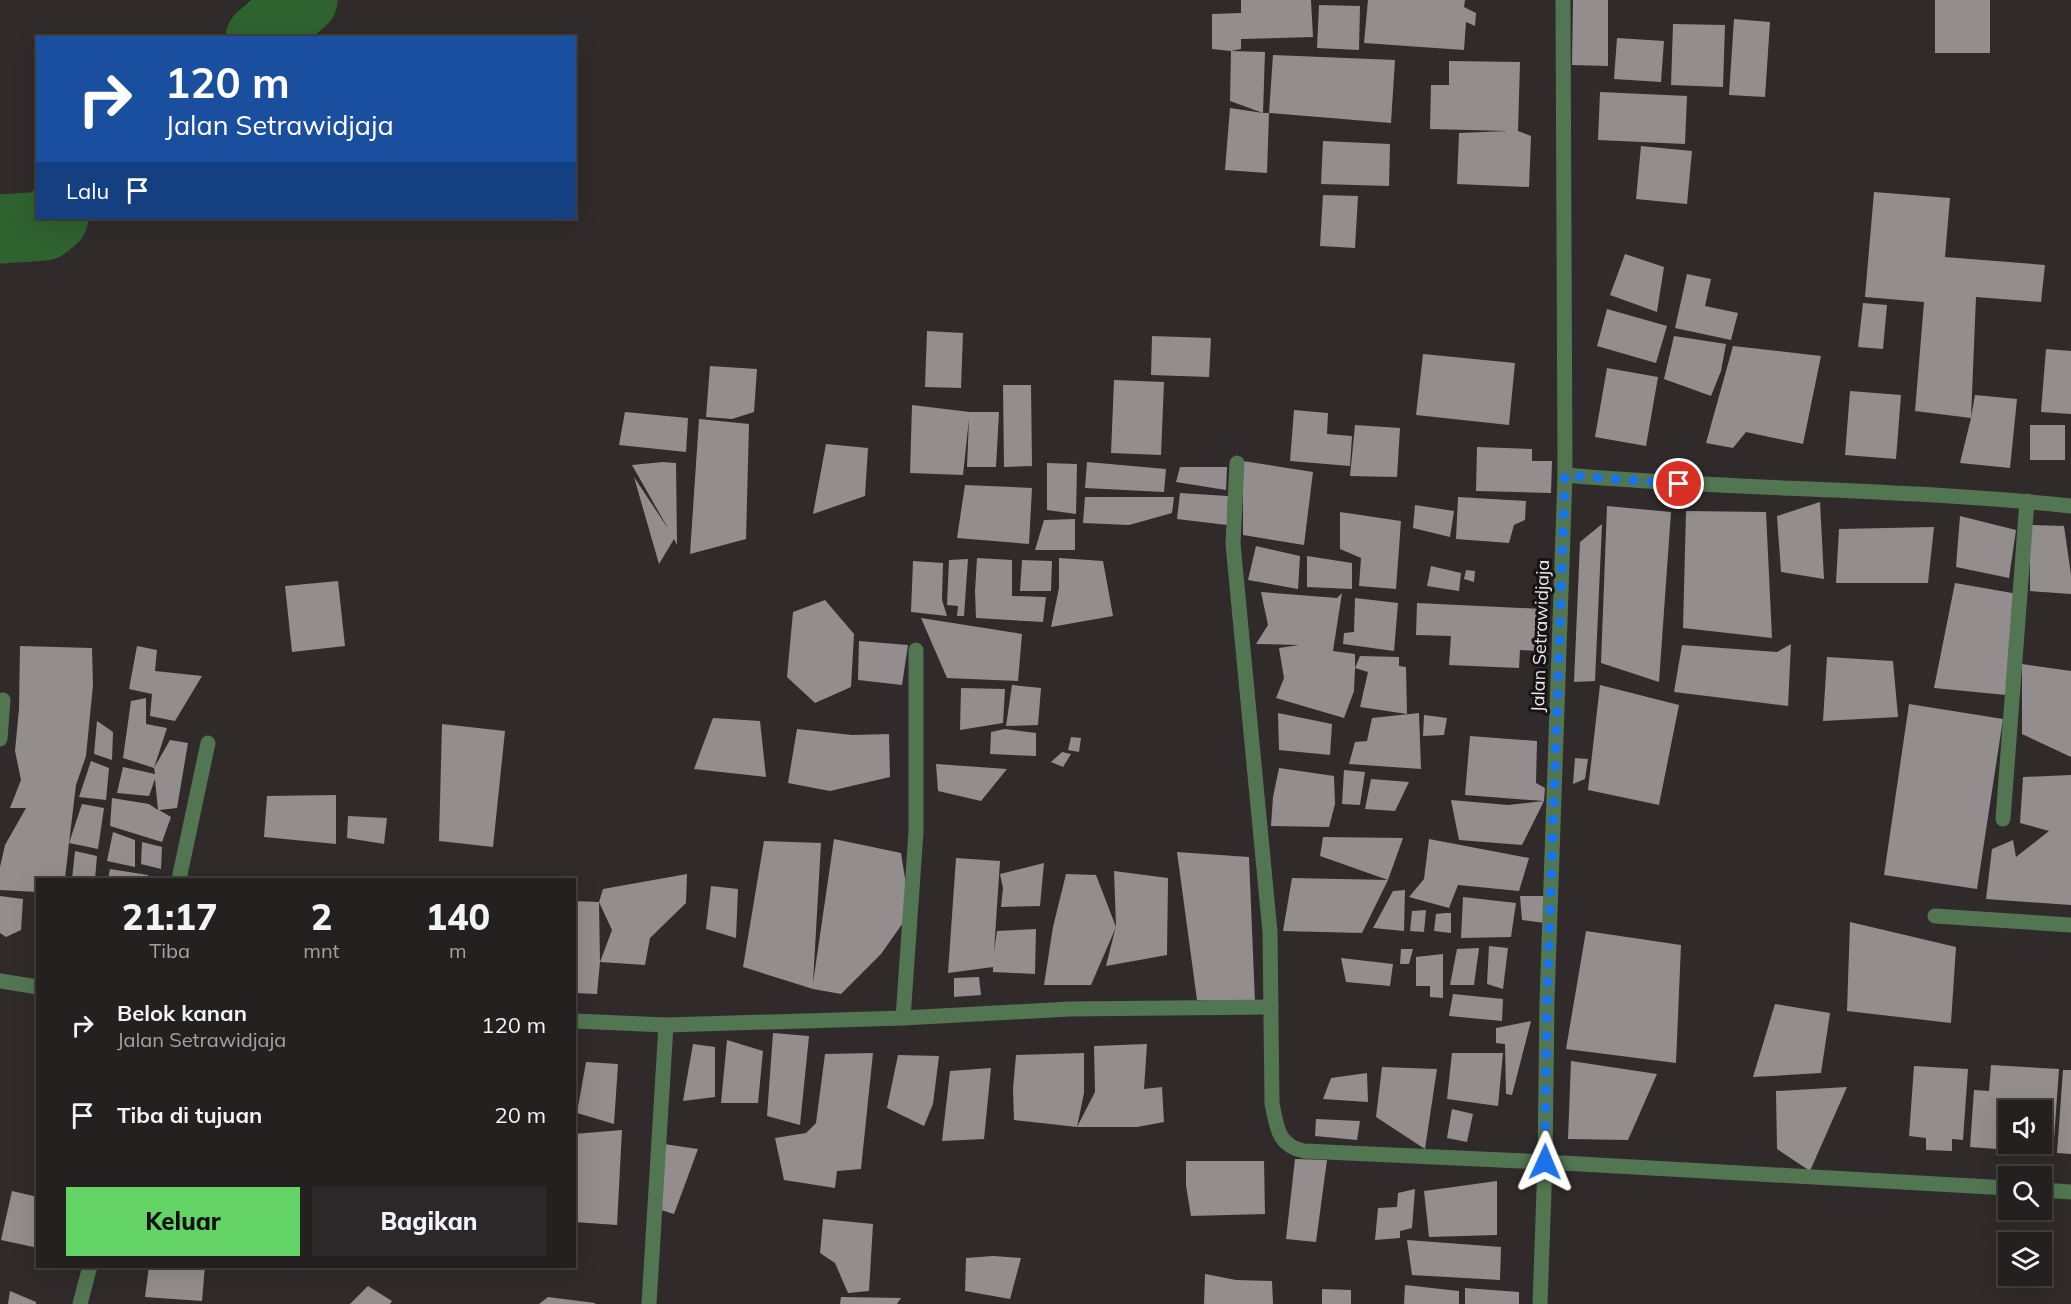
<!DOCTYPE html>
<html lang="id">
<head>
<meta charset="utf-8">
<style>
  :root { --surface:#242020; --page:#2c2829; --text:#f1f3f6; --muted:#a3a3a5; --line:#413e3e; --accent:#65d467 }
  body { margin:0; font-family:Mulish,sans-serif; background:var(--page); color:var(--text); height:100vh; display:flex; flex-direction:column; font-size:22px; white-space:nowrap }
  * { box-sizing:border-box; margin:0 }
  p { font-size:20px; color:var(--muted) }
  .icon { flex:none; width:33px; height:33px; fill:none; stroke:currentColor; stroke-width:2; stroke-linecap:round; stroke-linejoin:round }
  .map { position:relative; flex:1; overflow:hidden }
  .details { position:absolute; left:36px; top:878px; width:540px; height:390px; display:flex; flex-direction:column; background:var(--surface); border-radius:0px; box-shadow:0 6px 24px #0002,0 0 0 2px var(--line) }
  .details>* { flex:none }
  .hud { position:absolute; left:36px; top:36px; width:540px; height:183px; border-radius:0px; box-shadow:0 6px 24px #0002,0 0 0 2px var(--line); background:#1a4fa0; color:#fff; overflow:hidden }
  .tools { position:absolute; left:1998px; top:1100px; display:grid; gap:12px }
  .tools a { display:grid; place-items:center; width:54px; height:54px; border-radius:0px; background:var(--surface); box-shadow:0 6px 24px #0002,0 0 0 2px var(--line); font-size:30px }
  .pin { position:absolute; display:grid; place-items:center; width:51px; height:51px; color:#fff; margin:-26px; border:3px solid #fff; border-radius:50%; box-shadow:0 2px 6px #0007 }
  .me { position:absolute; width:66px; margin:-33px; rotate:1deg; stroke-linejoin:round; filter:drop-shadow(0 0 4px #0008) }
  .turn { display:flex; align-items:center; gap:21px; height:126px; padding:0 30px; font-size:27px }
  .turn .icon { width:78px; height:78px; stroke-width:2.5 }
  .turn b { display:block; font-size:42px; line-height:51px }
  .then { display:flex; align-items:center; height:57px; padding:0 30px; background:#0003; gap:12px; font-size:22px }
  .eta { display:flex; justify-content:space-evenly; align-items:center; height:102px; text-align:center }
  .eta b { font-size:36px; font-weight:800; line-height:42px }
  .button { display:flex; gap:12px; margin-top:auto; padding:12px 30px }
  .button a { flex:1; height:69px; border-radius:0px; background:var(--accent); color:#111; font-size:24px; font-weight:800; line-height:69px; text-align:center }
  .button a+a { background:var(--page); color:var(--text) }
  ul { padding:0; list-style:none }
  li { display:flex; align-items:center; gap:18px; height:90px; padding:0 30px }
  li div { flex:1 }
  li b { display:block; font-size:22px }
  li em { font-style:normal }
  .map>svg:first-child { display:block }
</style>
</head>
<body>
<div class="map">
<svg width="2071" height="1304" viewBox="0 0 2071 1304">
  <rect width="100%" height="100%" fill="#302a2b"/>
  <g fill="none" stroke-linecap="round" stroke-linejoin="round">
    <g stroke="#2e622f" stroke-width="69">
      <path d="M260,38l43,-38"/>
      <path d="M0,229l44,-3 10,-8"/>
    </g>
  </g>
  <g fill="#948d8e" fill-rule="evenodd">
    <path d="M1241,0h70l2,37 -72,2v10l-10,2 34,1 -2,61h6l4,-58 122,5 -4,63 -122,-10 -2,60 -42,-3 5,-62 33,5 -33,-12 1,-50 -19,-2v-35l29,-1z"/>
    <path d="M1368,0h97l-1,7 12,6 -1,13 -9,-4 -2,28 -100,-7z"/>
    <path d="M1573,0h35v66l-36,-1z"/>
    <rect x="1935" y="0" width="55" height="53"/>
    <path d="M1319,5l41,1 -1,44 -42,-2z"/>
    <path d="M1734,19l36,3 -5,75 -36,-2z"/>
    <path d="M1673,24l52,1 -2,62 -52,-2z"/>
    <path d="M1617,38l47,3 -3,41 -47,-3z"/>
    <path d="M1449,61l71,1 -2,69 13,5 -2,51 -72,-3 2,-51 49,-2 -78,-2 1,-44h18z"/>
    <path d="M1600,92l87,4 -2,48 -87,-4z"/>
    <path d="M1323,141l67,3 -1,42 -68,-2z"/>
    <path d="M1641,146l51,5 -5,53 -51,-5z"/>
    <path d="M1874,192l76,6 -5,59 100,8 -4,37 -65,-5 -5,121 4,-23 42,4 -7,69 -50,-5 11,-45 -56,-7 9,-109 -59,-5z"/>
    <path d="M1323,195l35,1 -3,52 -35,-2z"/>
    <path d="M1625,254l39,13 -7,45 -47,-17z"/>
    <path d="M1687,274l24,5 -6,27 33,7 -7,27 -56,-12z"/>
    <path d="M1863,303l24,2 -4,44 -25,-2z"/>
    <path d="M1607,309l60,17 -11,37 -59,-17z"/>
    <path d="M927,331l36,2 -2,55 -36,-1z"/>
    <path d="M1152,336l59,2 -2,39 -58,-2z"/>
    <path d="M1674,336l52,8 -5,27 -10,25 -47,-17z"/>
    <path d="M1733,346l88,10 -18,88 -57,-12 -13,16 -27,-5z"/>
    <path d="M2046,349l25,2v63l-30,-2z"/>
    <path d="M1423,354l92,9 -6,62 -93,-10z"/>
    <path d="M710,366l47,3 -3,43 -22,7 -26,-2z"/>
    <path d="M1607,368l51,9 -12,69 -51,-9z"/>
    <path d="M1114,380l50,2 -3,73 -50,-2z"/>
    <path d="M1003,385h28l1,81 -28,1z"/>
    <path d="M1850,391l51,4 -5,64 -51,-4z"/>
    <path d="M912,405l58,7h29l-3,55h-29l2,-48 -6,56 -53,-2z"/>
    <path d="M1294,410l34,3 -1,21 25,2 -2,30 -60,-5z"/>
    <path d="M625,412l63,6 -2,34 -67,-7z"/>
    <path d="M699,419l50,5 -3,115 -56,15z"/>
    <path d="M1355,425l45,3 -3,49 -47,-1z"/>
    <rect x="2030" y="425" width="35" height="35"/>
    <path d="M826,444l42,4 -3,48 -52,18z"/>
    <path d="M1477,447l55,2v12h20l-1,32 -75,-2z"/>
    <path d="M1243,461l70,11 -9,73 -61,-10z"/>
    <path d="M663,462l13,1 1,82 -3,-6 -15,25 -25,-87 35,53 -37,-65z"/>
    <path d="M1087,462l79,7 -2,23 -79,-4z"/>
    <path d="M1047,463l30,1 -1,50 -29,-4z"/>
    <path d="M1180,467h47l-1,23 -50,-8z"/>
    <path d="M965,485l67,3 -3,56 -72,-6z"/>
    <path d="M1180,493l48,3 -1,29 -50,-6z"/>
    <path d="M1085,497h89l-2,16 -43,12 -46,-2z"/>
    <path d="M1458,497l68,4 -1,19 -11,5 -5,18 -53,-4z"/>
    <path d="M1820,502l4,77 -43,-7 -4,-56z"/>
    <path d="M1415,505l39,6 -4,26 -37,-9z"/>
    <path d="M1607,506l64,6 -12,170 -58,-19z"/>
    <path d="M1686,511l80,1 6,126 -89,-10z"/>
    <path d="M1340,512l61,9 -5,68 -37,-3 2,-28 -21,-9z"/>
    <path d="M1960,516l56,14 -7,48 -53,-11z"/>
    <path d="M1075,519v31h-40l9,-30z"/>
    <path d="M1602,524l-7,157 -21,1 6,-140z"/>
    <path d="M2030,525l34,1 7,49v19l-41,-3z"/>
    <path d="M1934,527l-6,56h-92l3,-54z"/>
    <path d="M1256,546l44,10 -2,33 -50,-9z"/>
    <path d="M1307,556l45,7v26l-45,-2z"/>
    <path d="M977,558l35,2v36l34,1 -3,25 -67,-4 -1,-27z"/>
    <path d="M1059,558l44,3 10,55 -62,11 8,-39z"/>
    <path d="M968,559l-4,57h-7l1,-10 -11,-1 2,-45z"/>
    <path d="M1022,560l30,1 -1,30h-31z"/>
    <path d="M913,561l30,2 -1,37 5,16 -36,-4z"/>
    <path d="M1431,566l30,7 -2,18 -32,-5z"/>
    <path d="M1466,570l9,1 -1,11 -10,-3z"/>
    <path d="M338,581l7,65 -53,6 -7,-66z"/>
    <path d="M1955,583l63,11 -12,101 -72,-7z"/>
    <path d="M1261,592l76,6 5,-5 -9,58 22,3v14l5,-12 39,1v9l7,1 1,47 -47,-7 8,-35 -13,-4 -1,23 -10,27 -68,-20 8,-20 -5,-30 20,-3 -43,-1 12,-19z"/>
    <path d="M1355,598l43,5 -4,48 -51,-7 1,-11 10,-1z"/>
    <path d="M825,600l29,34 -3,53 -36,16 -28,-26 6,-65z"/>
    <path d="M1417,603l126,6 -2,42 -21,-1 -1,18 -70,-3 2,-29 -35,-1z"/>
    <path d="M921,618l101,16 -4,47 -71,-3z"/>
    <path d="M859,641l49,4 -6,40 -44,-5z"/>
    <path d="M1791,644l-3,62 -114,-14 8,-47 95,7z"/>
    <path d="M20,646l72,2 1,37 -7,71 -10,29 -7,58 13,-39 22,4 -6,41 -29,-6 -4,36h-27v13l-38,-2v-23l5,-22 21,-37h-16l11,-28 -6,-29 4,-42z"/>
    <path d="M137,646l20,4 -2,21 47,5 -27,45 -25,-5 2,-22 -23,-5z"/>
    <path d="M1827,657l66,4 5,56 -75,4z"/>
    <path d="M2022,664l49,7v86l-49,-23z"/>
    <path d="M1012,685l29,3 -3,37 -32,1z"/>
    <path d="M1600,685l79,20 -20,100 -71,-15z"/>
    <path d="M961,688l44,1 -2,34 -43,7z"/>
    <path d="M146,698v26l21,4 -13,40 16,-28 18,3 -11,65 -18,2 12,7 -9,25 -52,-16 2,-28 37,6 9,6 -3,-31 -6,17 -32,-3 6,-26 32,7 -1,-6 -31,-10 8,-57z"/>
    <path d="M1909,704l94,15 -26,170 -93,-14z"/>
    <path d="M1278,713l54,11 -2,31 -51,-5z"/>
    <path d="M1419,713l2,56 -72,-5 6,-22 12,-1 5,-23z"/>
    <path d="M1424,715l23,3 -3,17 -21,1z"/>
    <path d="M713,718l47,3 6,56 -72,-8z"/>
    <path d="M97,721l16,11 -1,28 -18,-6z"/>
    <path d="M442,724l63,7 -12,116 -54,-6z"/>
    <path d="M797,729l55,6 37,-1 1,43 -60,14 -42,-8z"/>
    <path d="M1005,729l31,4v23l-46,-2 1,-22z"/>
    <path d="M1470,736l67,5 -1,42 9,5 -1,13 -79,-6z"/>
    <path d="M1071,737l10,1 -2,14 -11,-2z"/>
    <path d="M1062,752l9,2 -8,13 -12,-5z"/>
    <path d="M1575,758l13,1 -3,20 -12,5z"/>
    <path d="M91,761l18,7 -3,32 -27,-3z"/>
    <path d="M936,764l71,5 -26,32 -43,-10z"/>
    <path d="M1279,768l55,8 1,28 -6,23 -58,-1 2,-29z"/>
    <path d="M1344,770l21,2 -5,33 -18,-1z"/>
    <path d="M2071,775v130l-85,-6 6,-50 21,-9 3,17 33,-26 -29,-8 3,-46z"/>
    <path d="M1371,779l38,3 -14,29 -30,-2z"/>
    <path d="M336,795v49l-72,-7 3,-41z"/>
    <path d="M1451,800l57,5 36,-4 -22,44 -63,-5z"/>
    <path d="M348,816l39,2 -3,26 -37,-6z"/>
    <path d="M113,832l22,8v27l-28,-6z"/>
    <path d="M1323,837l80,1 -15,42 -26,53 -79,-2 9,-53 96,2 -68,-24z"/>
    <path d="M834,839l67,14 6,38 -2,29 -24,34 -40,40 -28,-5 -70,-22 21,-126 57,2 -8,140z"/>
    <path d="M1429,839l100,19 -10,33 -61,-6 -9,23 -40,-11 15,-18z"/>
    <path d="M142,842l20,5 -1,22 -20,-5z"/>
    <path d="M75,851l22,5 -2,23h-23z"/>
    <path d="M1177,852l72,5 6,145 -58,-2z"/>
    <path d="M956,858l44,3 -6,91 3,-21 39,-2 -1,45 -42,-2v-5l-45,6z"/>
    <path d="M1044,863l-4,43 -39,1 2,-19 -3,-14z"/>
    <path d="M110,869l38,6 -1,4h-39z"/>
    <path d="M1114,871l54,7 -1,77 -61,11 10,-40z"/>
    <path d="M687,874l-1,29 -36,35 -5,27 -45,-3 -3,32 -23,-1v-92l25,1 1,60 12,-32 -13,-28 4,-13z"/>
    <path d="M1066,874l30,1 20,52 -25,58h-47l9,-58z"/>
    <path d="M711,886l27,3 -2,49 -30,-9z"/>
    <path d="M1405,890l-1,41 -31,-3 20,-37z"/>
    <path d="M0,896l23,3 -2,31 -15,7 -6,-4z"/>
    <path d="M1520,896h30l-5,27 -23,-3z"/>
    <path d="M1463,897l53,6 -5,34 -50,1z"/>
    <path d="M1426,910l-2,22 -14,-1 2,-20z"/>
    <path d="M1445,913h6v20l-17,-2 2,-17z"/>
    <path d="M1850,922l106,25 -5,76 -104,-12z"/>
    <path d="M1586,931l95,14 -5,118 -110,-14z"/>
    <path d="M1489,946l19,2 -5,41 -16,-5z"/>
    <path d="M1479,948l-5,37h-24l7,-36z"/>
    <path d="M1401,949h12l-4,15h-9z"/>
    <path d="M1443,954v44l-13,-1v-11h-14v-29z"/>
    <path d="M1341,958l52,6 -3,22 -44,-4z"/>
    <path d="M979,977l2,18 -27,2v-19z"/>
    <path d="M1453,994l50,5 -1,22 -53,-5z"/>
    <path d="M1775,1004l55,9 -9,60 -68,4z"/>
    <path d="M1531,1021l-19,74 -6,-1 -1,-50 -9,-1v-15z"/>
    <path d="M773,1033l36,3 -9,89 -33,-9z"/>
    <path d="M727,1040l36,11 -5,52h-37z"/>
    <path d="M693,1044l22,3v50l-32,4z"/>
    <path d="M1147,1044l-3,45 18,-2 2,35 -27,5h-60l18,-35 -1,-46z"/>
    <path d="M873,1053l-12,116 -24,2 -2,17 -51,-8 -9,-42 31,-5 10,-10 9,-69z"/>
    <path d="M1084,1053v40l-7,34 -63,-7 -1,-31 3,-34z"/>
    <path d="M1452,1053h51l-5,53 -51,-7z"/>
    <path d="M898,1055l41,1 -6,48 -9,22 -37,-18z"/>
    <path d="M1571,1061l86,13 -29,66 -60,-1z"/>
    <path d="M586,1062l32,2 -4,60 -37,-11z"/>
    <path d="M1991,1065l68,4 -6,84 -83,-6 4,-57 15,1zM2008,1110h34v33h-34z"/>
    <path d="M1914,1066l54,3 -5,71 -11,-1v12l-26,-1v-12l-17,-2z"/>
    <path d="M1382,1067l55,2 -12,80 -49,-32z"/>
    <path d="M991,1068l-7,71 -42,2 8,-70z"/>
    <path d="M2063,1070h8v84l-14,-1z"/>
    <path d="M1367,1073l1,29 -45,-3 8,-21z"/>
    <path d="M1847,1087l-37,84 -33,-22 -1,-58z"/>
    <path d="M1452,1109l21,5 -6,28 -20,-4z"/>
    <path d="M1316,1119l44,2 -3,19 -42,-4z"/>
    <path d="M622,1130l-5,95 -43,-3v-88z"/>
    <path d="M664,1144l34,5 -24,65 -13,-4z"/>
    <path d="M1295,1159l32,1 -11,82 -30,-3z"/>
    <path d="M1186,1161h78l1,53 -74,2 -5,-30z"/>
    <path d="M1497,1181v54l-68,2 -5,-46z"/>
    <path d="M1415,1189l-3,39 -12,3v7l-25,2 3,-32 19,-1 1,-14z"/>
    <path d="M12,1191l26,6v51l-37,-8z"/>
    <path d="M823,1219l50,5 -4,67 -21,2 -13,-30 -15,-10z"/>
    <path d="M1407,1240l94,7 -1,33 -88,-5z"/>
    <path d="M993,1256l28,2 -11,41 -45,-8 1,-33z"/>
    <path d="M149,1266h56l-3,35 -57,-4z"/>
    <path d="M1205,1274l31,6 36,1 1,23h-69z"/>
    <path d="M1405,1285l54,6v13h-55z"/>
    <path d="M368,1286l24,15 -2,3h-40z"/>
    <path d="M1465,1288l54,4v12h-54z"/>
    <path d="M1322,1289l29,1v14h-29z"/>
    <path d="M10,1291l26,11v2h-28z"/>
    <path d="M548,1297l47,6v1h-56z"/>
    <path d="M841,1297l60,1 -4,6h-57z"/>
  </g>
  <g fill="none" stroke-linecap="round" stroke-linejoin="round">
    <g stroke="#527651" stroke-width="15">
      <path d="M1563,0l2,475"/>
      <path d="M1237,463l-4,81 37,388 2,171c5,24 5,42 32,48l241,11 463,26"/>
      <path d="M0,739l3,-39"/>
      <path d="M2003,819l24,-318"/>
      <path d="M179,879l29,-136"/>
      <path d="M1935,916l136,9"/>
      <path d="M0,981l38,6"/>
      <path d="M903,1018l13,-186v-182"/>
      <path d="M574,1021l92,4 237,-7 167,-9 201,-2"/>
      <path d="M2042,1190l29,2"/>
      <path d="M80,1304l10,-38"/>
      <path d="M649,1304l17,-279"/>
      <path d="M1540,1304l5,-142 2,-161 18,-526c168,15 338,13 506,31"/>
    </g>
  </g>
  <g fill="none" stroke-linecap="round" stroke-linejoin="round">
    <path stroke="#1a73e8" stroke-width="10" stroke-dasharray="0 18" d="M1545,1162l2,-161 18,-526 114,9"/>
  </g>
  <g text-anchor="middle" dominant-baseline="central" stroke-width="6" stroke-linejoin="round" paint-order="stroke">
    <g font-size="18" fill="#ede9e9" stroke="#161314">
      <text transform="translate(1540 636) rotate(-88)">Jalan Setrawidjaja</text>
    </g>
  </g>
</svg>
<div class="tools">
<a><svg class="icon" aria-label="sound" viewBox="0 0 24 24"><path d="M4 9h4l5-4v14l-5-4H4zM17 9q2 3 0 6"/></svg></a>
<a><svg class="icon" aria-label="search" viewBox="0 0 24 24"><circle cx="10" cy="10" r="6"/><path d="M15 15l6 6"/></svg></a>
<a><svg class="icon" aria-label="layers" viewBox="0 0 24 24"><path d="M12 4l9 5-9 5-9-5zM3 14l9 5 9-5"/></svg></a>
</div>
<div class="pin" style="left:1679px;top:484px;background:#d93025"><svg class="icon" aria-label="arrive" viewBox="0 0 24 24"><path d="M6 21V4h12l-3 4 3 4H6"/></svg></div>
<svg class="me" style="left:1545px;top:1162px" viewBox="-20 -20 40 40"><path d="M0-17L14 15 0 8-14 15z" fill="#1a73e8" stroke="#fff" stroke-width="4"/></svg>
<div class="hud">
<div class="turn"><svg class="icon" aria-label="right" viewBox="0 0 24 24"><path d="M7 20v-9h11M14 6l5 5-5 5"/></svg><div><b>120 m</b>Jalan Setrawidjaja</div></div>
<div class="then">Lalu<svg class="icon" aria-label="arrive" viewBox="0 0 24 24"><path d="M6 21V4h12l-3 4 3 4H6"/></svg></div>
</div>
<section class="details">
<div class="eta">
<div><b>21:17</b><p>Tiba</p></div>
<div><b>2</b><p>mnt</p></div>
<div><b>140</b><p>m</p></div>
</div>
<ul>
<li><svg class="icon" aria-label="right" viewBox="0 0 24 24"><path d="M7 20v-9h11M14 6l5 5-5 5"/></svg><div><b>Belok kanan</b><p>Jalan Setrawidjaja</p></div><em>120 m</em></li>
<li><svg class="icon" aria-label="arrive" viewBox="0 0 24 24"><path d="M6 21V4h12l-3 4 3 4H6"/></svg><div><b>Tiba di tujuan</b></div><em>20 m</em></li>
</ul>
<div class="button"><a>Keluar</a><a>Bagikan</a></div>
</section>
</div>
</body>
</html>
